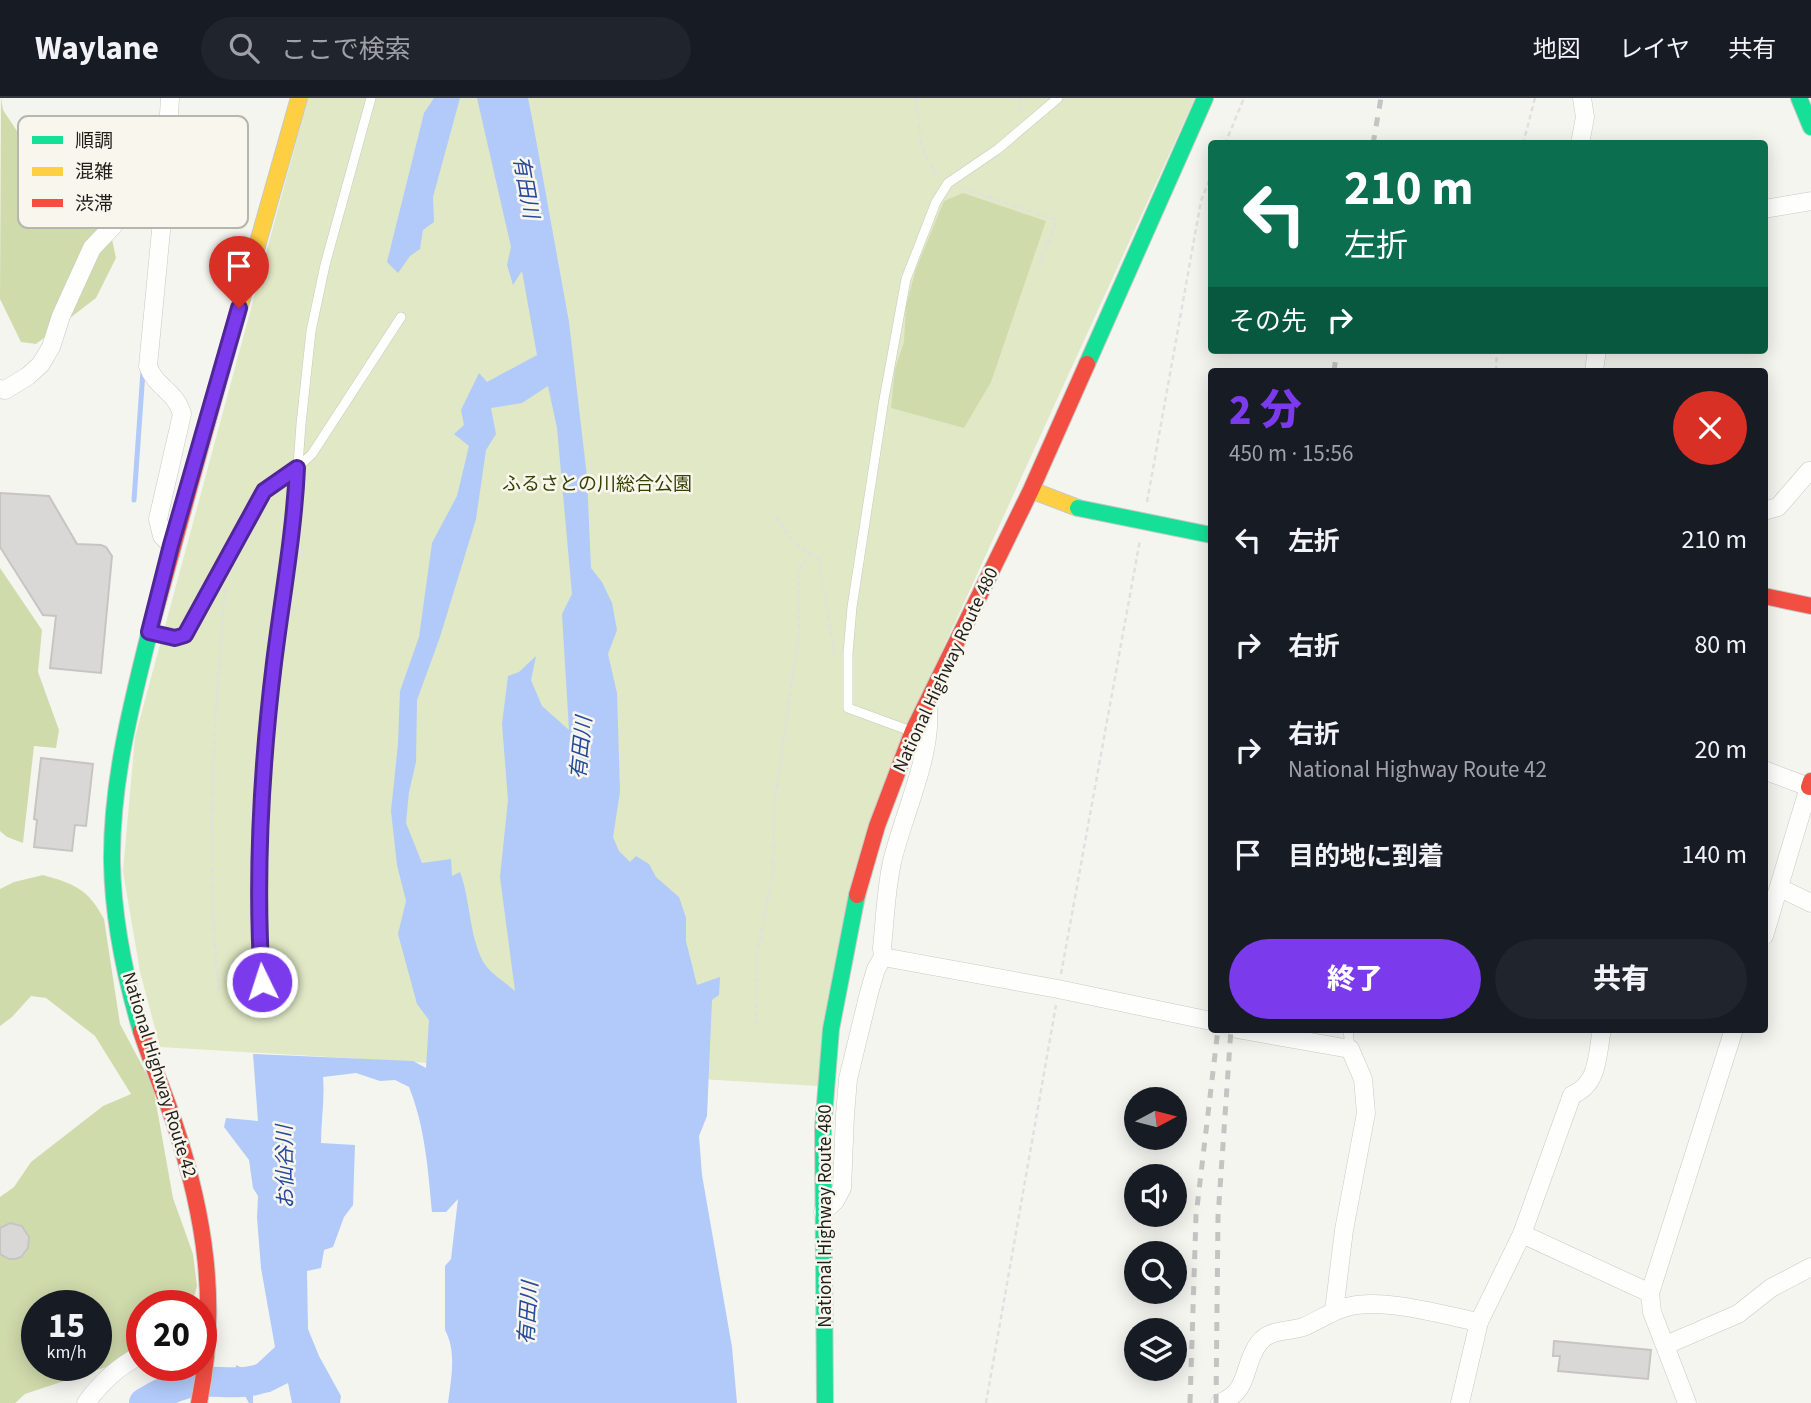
<!DOCTYPE html>
<html lang="ja">
<head>
<meta charset="utf-8">
<style>
  :root { --surface:#171b24; --page:#20242c; --text:#f1f3f6; --muted:#9ea1a6; --line:#363941; --accent:#7c3aed }
  body { margin:0; font-family:"Source Sans 3","Noto Sans JP",sans-serif; background:var(--page); color:var(--text); height:100vh; display:flex; flex-direction:column; font-size:26px; white-space:nowrap }
  * { box-sizing:border-box; margin:0 }
  p { font-size:23px; color:var(--muted) }
  .icon { flex:none; width:38px; height:38px; fill:none; stroke:currentColor; stroke-width:2; stroke-linecap:round; stroke-linejoin:round }
  .map { position:relative; flex:1; overflow:hidden }
  .drawer { position:absolute; left:1208px; top:270px; width:560px; height:665px; display:flex; flex-direction:column; background:var(--surface); border-radius:7px; box-shadow:0 4px 18px #0003 }
  .drawer>* { flex:none }
  .guide { position:absolute; left:1208px; top:42px; width:560px; height:214px; border-radius:7px; box-shadow:0 4px 18px #0003; background:#0b6e4f; color:#fff; overflow:hidden }
  .needle { width:46px; rotate:83deg }
  .controls { position:absolute; left:1124px; top:989px; display:grid; gap:14px }
  .controls a { display:grid; place-items:center; width:63px; height:63px; border-radius:50%; background:var(--surface); box-shadow:0 4px 18px #0003; font-size:35px }
  .speed { position:absolute; left:21px; top:1192px; display:flex; gap:14px; font-size:35px; font-weight:700; text-align:center }
  .speed>* { display:grid; place-content:center; width:91px; height:91px; border-radius:50%; background:var(--surface); box-shadow:0 4px 18px #0003; line-height:1 }
  .speed small { font-size:18px; font-weight:400 }
  .speed .limit { border:10px solid #d22; background:#fff; color:#111 }
  .pin { position:absolute; display:grid; place-items:center; width:60px; height:60px; color:#fff; margin:-72px -30px; border-radius:50% 50% 50% 0; rotate:-45deg; box-shadow:0 0 7px #0007 }
  .pin .icon { rotate:45deg }
  .me { position:absolute; width:77px; margin:-38px; rotate:356deg; stroke-linejoin:round; filter:drop-shadow(0 0 5px #0008) }
  .turn { display:flex; align-items:center; gap:24px; height:147px; padding:0 21px; font-size:32px }
  .turn .icon { width:91px; height:91px; stroke-width:2.5 }
  .turn b { display:block; font-size:49px; line-height:60px }
  .then { display:flex; align-items:center; height:66px; padding:0 21px; background:#0003; gap:14px; font-size:26px }
  .round { display:grid; place-items:center; flex:none; width:74px; height:74px; border-radius:37px; background:var(--page) }
  .headline { display:flex; align-items:center; justify-content:space-between; height:119px; padding:0 21px }
  h1 { font-size:42px; font-weight:800; line-height:52px; color:var(--accent) }
  .primary-button { display:flex; gap:14px; margin-top:auto; padding:14px 21px }
  .primary-button a { flex:1; height:80px; border-radius:42px; background:var(--accent); color:#fff; font-size:28px; font-weight:800; line-height:80px; text-align:center }
  .primary-button a+a { background:var(--page); color:var(--text) }
  ul { padding:0; list-style:none }
  li { display:flex; align-items:center; gap:21px; height:105px; padding:0 21px }
  li div { flex:1 }
  li b { display:block; font-size:26px }
  li em { font-style:normal }
  header { display:flex; align-items:center; gap:42px; box-sizing:border-box; height:98px; padding:0 35px; background:var(--surface); border-bottom:2px solid var(--line) }
  header strong { font-size:33px }
  nav { display:flex; gap:38px; margin-inline-start:auto; font-size:24px }
  .search { width:490px; height:63px; background:var(--page); display:flex; align-items:center; gap:18px; box-sizing:border-box; padding:0 24px; border-radius:38px; color:var(--muted); font-size:26px }
  .map>svg:first-child { display:block }
</style>
</head>
<body>
<header>
<strong>Waylane</strong>
<div class="search"><svg class="icon" aria-label="search" viewBox="0 0 24 24"><circle cx="10" cy="10" r="6"/><path d="M15 15l6 6"/></svg>ここで検索</div>
<nav><a>地図</a><a>レイヤ</a><a>共有</a></nav>
</header>
<div class="map">
<svg width="1811" height="1305" viewBox="0 0 1811 1305">
  <rect width="100%" height="100%" fill="#f5f5f0"/>
  <path fill="#e0e8c5" d="M308,0h887l-281,614 -96,374 -658,-39 -20,-75 -17,-101 12,-134z"/>
  <g fill="#d0dbac" fill-rule="evenodd">
    <path d="M1,0l2,12 18,27 79,46 16,75 -20,40 -60,46 -15,-2 -21,-43z"/>
    <path d="M963,95l83,28 -55,161 -27,46 -73,-20 4,-39 9,-27 2,-36 10,-37 28,-68z"/>
    <path d="M0,470l42,62 -4,42 21,58 -3,18 -22,-2 -11,97 -16,-6 -7,-6z"/>
    <path d="M43,777c32,9 45,14 61,44l16,105 33,62 20,112 20,56 4,32 -5,19 -50,1v37l-36,24 -81,27 -10,9h-15v-206l14,-10 17,-25 72,-56 28,-12 -36,-58 -49,-38 -15,-2 -19,21 -12,9v-137l14,-7zM37,1208h59v59h-59z"/>
  </g>
  <g fill="#b1caf9" fill-rule="evenodd">
    <path d="M434,0h26l-27,99 1,25 -11,8 -3,19 -10,7 -12,17 -11,-11 37,-149z"/>
    <path d="M477,0h51l5,25 36,199 18,155 4,91 11,14 10,21 5,27 -9,24 9,39 3,99 -7,45 6,14 11,11 6,-6 13,8 7,13 23,20 7,21v23l11,44 23,-8 -1,18 -7,5 -5,116 -8,20 3,39 30,172 5,56h-289c3,-24 9,-51 -3,-73v-64l6,-7 7,-60 -12,13h-14c-4,-43 -7,-85 -23,-125l-14,-7 -15,1 -24,-8 -33,4c2,22 -2,43 -2,66l34,2 -2,60 -9,12 -11,30 -9,3 -3,18 -14,3 1,58 11,27 22,40 -1,7h-48l-4,-20 -18,9 -17,2v9h-4l-4,-7h-10l1,-31 13,6 26,-24 -14,-79 -4,-50 1,-22 -5,-8 -4,-28 -25,-33 2,-9 32,3 -5,-67 160,7 13,7 3,-48 -12,-16 -19,-70 8,-33 -9,-36 -6,-54 7,-67 2,-53 19,-54 13,-94 25,-47 12,-50 -15,-12 10,-9 -3,-15 18,-37 8,9 50,-27 -15,-84 -9,14 -6,-20 4,-18zM548,288l9,42 15,166 -10,20 7,116 -27,-24 -11,-26 5,-24 -17,16 -11,4 -6,48 6,76 -8,77 15,114c-9,-8 -22,-16 -29,-25 -17,-25 -15,-65 -26,-94l-8,4 -1,-17 -29,4 -16,-40 3,-31 7,-30 1,-62 23,-63 36,-118 10,-69 10,-16 -5,-26 31,-5z"/>
  </g>
  <g fill="none" stroke-linecap="round" stroke-linejoin="round">
    <g stroke="#b1caf9" stroke-width="5">
      <path d="M134,402l9,-129"/>
      <path d="M158,1305l2,-10"/>
    </g>
    <path stroke="#b1caf9" stroke-width="30" d="M144,1305c13,-8 26,-15 41,-19 30,-7 60,6 88,-11"/>
  </g>
  <g fill="#dad8d6" stroke="#c7c5c3" stroke-width="2">
    <path d="M0,395l49,3 28,48 24,1 5,2 6,9 -11,117 -51,-5 6,-52 -13,-1 -43,-68z"/>
    <path d="M41,660l52,6 -7,62 -11,-1 -3,26 -38,-4 3,-27 -3,-1z"/>
    <path d="M10,1125l12,3 7,11 -1,11 -7,9 -6,2h-6l-9,-5v-26z"/>
    <path d="M1554,1243l97,9 -3,29 -90,-8 2,-15h-7z"/>
  </g>
  <g fill="none" stroke-linecap="round" stroke-linejoin="round">
    <g stroke="#c8c8c4" stroke-width="10">
      <g id="lane">
        <path d="M154,535l21,5 10,-3 79,-144 33,-23 15,-14 89,-137"/>
        <path d="M908,632l-60,-22v-55l4,-46 32,-208 22,-120 30,-77 12,-19 50,-34 60,-51"/>
        <path d="M263,884l-5,-76 2,-104 13,-136 21,-146 7,-96 10,-93 14,-66 46,-167"/>
        <path d="M1348,931l2,20"/>
      </g>
    </g>
    <g stroke="#c8c8c4" stroke-width="19">
      <g id="street">
        <path d="M170,0l-7,112 -15,156c7,21 28,25 34,48l-24,105 4,17 9,9"/>
        <path d="M1580,46l5,-27 -3,-19"/>
        <path d="M1764,111l47,-8"/>
        <path d="M1594,273l3,-21"/>
        <path d="M0,291l5,1 23,-14 13,-12 10,-17 10,-31 31,-68 21,-22 2,-10 5,-7 17,-3 26,4"/>
        <path d="M1764,411l3,1 11,-3 31,-36h2"/>
        <path d="M928,611c4,47 -25,106 -36,153 -6,27 -7,58 -10,86l1,9 175,32 153,32"/>
        <path d="M1764,672l45,17 -45,149"/>
        <path d="M1780,790l31,15"/>
        <path d="M1237,931l113,20 13,30 3,34 -22,117 -10,81"/>
        <path d="M823,1114l12,-11 7,-13 3,-73 3,-36 21,-86 7,-24 7,-12"/>
        <path d="M1522,1136l128,59"/>
        <path d="M1666,1247l72,-31 33,-26 40,-21"/>
        <path d="M86,1305c16,-22 32,-36 56,-49"/>
        <path d="M1220,1305c31,-13 22,-38 39,-60 10,-14 29,-11 44,-16 15,-6 28,-16 44,-20 37,-10 95,8 132,15"/>
        <path d="M1460,1305l19,-81 43,-88 50,-139c27,-11 25,-40 30,-66"/>
        <path d="M1687,1305l-35,-91 -2,-19 84,-264"/>
      </g>
    </g>
    <g stroke="#c8c8c4" stroke-width="18">
      <g id="fast">
        <path d="M1799,0l12,29"/>
        <path d="M1087,266l118,-266"/>
        <path d="M141,933c-16,-54 -28,-111 -29,-169 -1,-79 19,-156 38,-232"/>
        <path d="M825,1305l-2,-275 8,-99 26,-134"/>
      </g>
    </g>
    <g stroke="#c8c8c4" stroke-width="18">
      <g id="slow">
        <path d="M222,271l77,-271"/>
        <path d="M1031,392l47,18"/>
      </g>
    </g>
    <g stroke="#c8c8c4" stroke-width="18">
      <g id="jam">
        <path d="M1764,498l47,10"/>
        <path d="M150,532l72,-261"/>
        <path d="M1809,689l2,-6"/>
        <path d="M857,797l20,-69 36,-95 118,-241 56,-126"/>
        <path d="M141,933c10,31 23,61 33,91 31,93 45,184 25,281"/>
      </g>
    </g>
    <g stroke="#e1e0de" stroke-width="2.5" stroke-dasharray="5 3.5" stroke-linecap="butt">
      <path d="M915,0l7,50 16,30"/>
      <path d="M1019,0l2,17"/>
      <path d="M1225,46l19,-46"/>
      <path d="M1523,46l12,-46"/>
      <path d="M963,90l94,32 -19,49"/>
      <path d="M1496,273l1,-21"/>
      <path d="M1147,404l54,-301 10,-25"/>
      <path d="M775,418l19,26 25,18 15,93"/>
      <path d="M1061,876l79,-434"/>
      <path d="M219,893c-15,-133 -5,-269 6,-402"/>
      <path d="M756,927v-65l17,-87 1,-67 25,-174v-62l10,-17"/>
      <path d="M986,1305l70,-398"/>
    </g>
    <use href="#lane" stroke="#fefefd" stroke-width="9"/>
    <use href="#street" stroke="#fefefd" stroke-width="18"/>
    <use href="#fast" stroke="#16e098" stroke-width="16"/>
    <use href="#slow" stroke="#ffcf43" stroke-width="16"/>
    <use href="#jam" stroke="#f24e42" stroke-width="16"/>
    <g stroke="#c4c4c2" stroke-width="5" stroke-dasharray="9 9" stroke-linecap="butt">
      <path d="M1373,46l8,-46"/>
      <path d="M1334,273l3,-21"/>
      <path d="M1190,1305l6,-187 22,-187"/>
      <path d="M1216,1305l2,-186 13,-188"/>
    </g>
    <g stroke="#c8c8c4" stroke-width="18" stroke-linecap="butt">
      <path id="fast-bridge" d="M1078,410l133,27"/>
    </g>
    <use href="#fast-bridge" stroke="#16e098" stroke-width="16"/>
  </g>
  <g fill="none" stroke-linecap="round" stroke-linejoin="round">
    <g stroke="#51269a" stroke-width="18">
      <path id="route" d="M239,210l-68,237 -22,87 26,6 10,-3 79,-144 33,-23c-3,66 -15,130 -23,195 -13,107 -19,212 -12,319"/>
    </g>
    <use href="#route" stroke="#7c3aed" stroke-width="12"/>
  </g>
  <g text-anchor="middle" dominant-baseline="central" stroke-width="5" stroke-linejoin="round" paint-order="stroke">
    <g font-size="19" fill="#354101" stroke="#f8f6ed">
      <text x="597" y="386">ふるさとの川総合公園</text>
    </g>
    <g font-size="19" fill="#1f1f1b" stroke="#f8f6ed">
      <text transform="translate(946 572) rotate(-65)">National Highway Route 480</text>
      <text transform="translate(159 977) rotate(73)">National Highway Route 42</text>
      <text transform="translate(825 1118) rotate(-90)">National Highway Route 480</text>
    </g>
    <g font-size="21" font-style="italic" fill="#274a9b" stroke="#f8f6ed">
      <text transform="translate(526 89) rotate(80)">有田川</text>
      <text transform="translate(581 650) rotate(-84)">有田川</text>
      <text transform="translate(285 1069) rotate(-91)">お仙谷川</text>
      <text transform="translate(528 1215) rotate(-86)">有田川</text>
    </g>
  </g>
  <rect x="18" y="18" width="230" height="112" rx="10" fill="#f8f6ed" stroke="#b7b6ae" stroke-width="2"/>
  <rect x="32" y="38" width="31" height="8" fill="#16e098"/>
  <rect x="32" y="69" width="31" height="9" fill="#ffcf43"/>
  <rect x="32" y="101" width="31" height="8" fill="#f24e42"/>
  <g font-size="19" fill="#1f1f1b">
    <text x="75" y="49">順調</text>
    <text x="75" y="80">混雑</text>
    <text x="75" y="112">渋滞</text>
  </g>
</svg>
<div class="controls">
<a><svg class="needle" viewBox="-14 -14 28 28"><path d="M0-13l5 13h-10z" fill="#e53935"/><path d="M0 13l5-13h-10z" fill="#9ea1a6"/></svg></a>
<a><svg class="icon" aria-label="sound" viewBox="0 0 24 24"><path d="M4 9h4l5-4v14l-5-4H4zM17 9q2 3 0 6"/></svg></a>
<a><svg class="icon" aria-label="search" viewBox="0 0 24 24"><circle cx="10" cy="10" r="6"/><path d="M15 15l6 6"/></svg></a>
<a><svg class="icon" aria-label="layers" viewBox="0 0 24 24"><path d="M12 4l9 5-9 5-9-5zM3 14l9 5 9-5"/></svg></a>
</div>
<div class="speed"><div>15<small>km/h</small></div><div class="limit">20</div></div>
<div class="pin" style="left:239px;top:210px;background:#d93025"><svg class="icon" aria-label="arrive" viewBox="0 0 24 24"><path d="M6 21V4h12l-3 4 3 4H6"/></svg></div>
<svg class="me" style="left:262px;top:884px" viewBox="-20 -20 40 40"><circle r="17" fill="#7c3aed" stroke="#fff" stroke-width="3"/><path d="M0-11L8 9 0 5-8 9z" fill="#fff"/></svg>
<div class="guide">
<div class="turn"><svg class="icon" aria-label="left" viewBox="0 0 24 24"><path d="M17 20v-9H6M10 6l-5 5 5 5"/></svg><div><b>210 m</b>左折</div></div>
<div class="then">その先<svg class="icon" aria-label="right" viewBox="0 0 24 24"><path d="M7 20v-9h11M14 6l5 5-5 5"/></svg></div>
</div>
<section class="drawer">
<div class="headline"><div><h1>2 分</h1><p>450 m · 15:56</p></div><a class="round" style="background:#d93025;color:#fff"><svg class="icon" aria-label="close" viewBox="0 0 24 24"><path d="M6 6l12 12M18 6L6 18"/></svg></a></div>
<ul>
<li><svg class="icon" aria-label="left" viewBox="0 0 24 24"><path d="M17 20v-9H6M10 6l-5 5 5 5"/></svg><div><b>左折</b></div><em>210 m</em></li>
<li><svg class="icon" aria-label="right" viewBox="0 0 24 24"><path d="M7 20v-9h11M14 6l5 5-5 5"/></svg><div><b>右折</b></div><em>80 m</em></li>
<li><svg class="icon" aria-label="right" viewBox="0 0 24 24"><path d="M7 20v-9h11M14 6l5 5-5 5"/></svg><div><b>右折</b><p>National Highway Route 42</p></div><em>20 m</em></li>
<li><svg class="icon" aria-label="arrive" viewBox="0 0 24 24"><path d="M6 21V4h12l-3 4 3 4H6"/></svg><div><b>目的地に到着</b></div><em>140 m</em></li>
</ul>
<div class="primary-button"><a>終了</a><a>共有</a></div>
</section>
</div>
</body>
</html>
